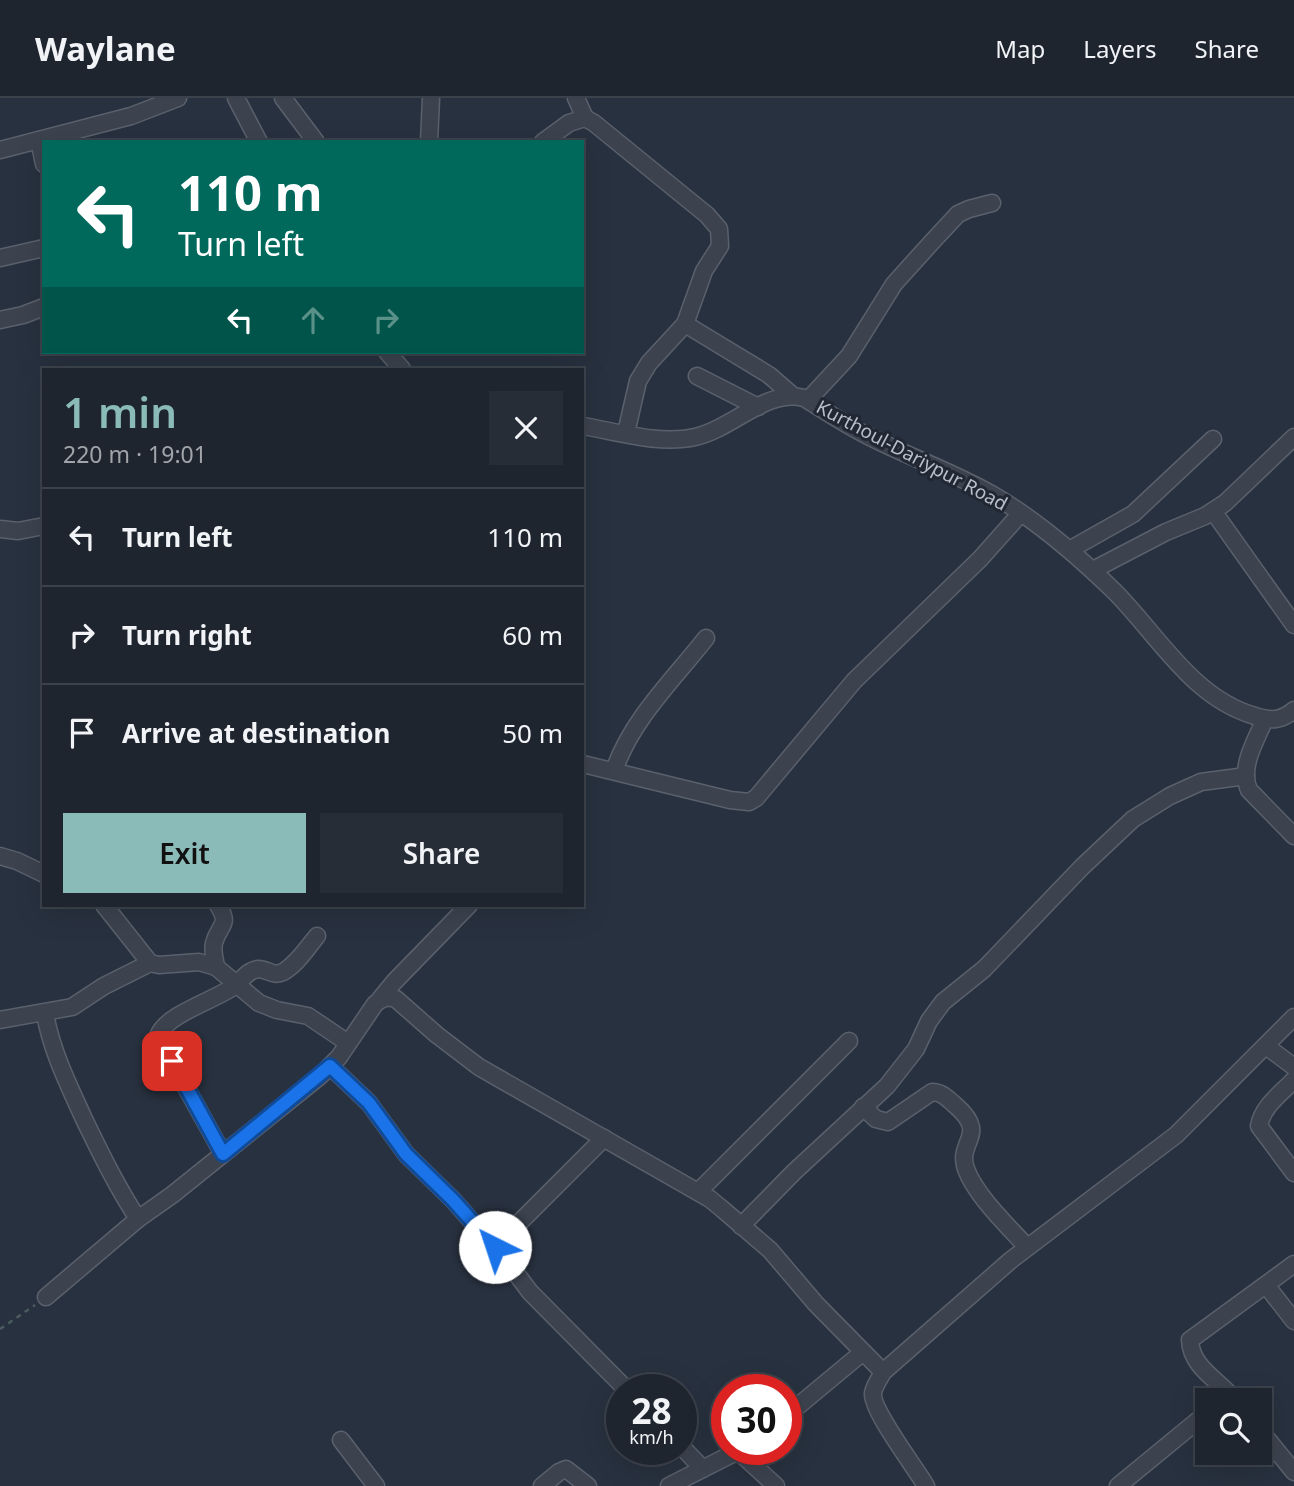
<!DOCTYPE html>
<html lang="en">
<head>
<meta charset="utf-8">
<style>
  :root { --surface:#1e252f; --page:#262d37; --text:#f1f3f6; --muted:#a1a5aa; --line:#3c424b; --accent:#8bbbb9 }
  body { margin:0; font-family:"Noto Sans",sans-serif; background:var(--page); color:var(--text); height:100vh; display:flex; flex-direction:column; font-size:26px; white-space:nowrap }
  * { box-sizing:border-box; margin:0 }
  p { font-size:23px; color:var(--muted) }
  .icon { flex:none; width:38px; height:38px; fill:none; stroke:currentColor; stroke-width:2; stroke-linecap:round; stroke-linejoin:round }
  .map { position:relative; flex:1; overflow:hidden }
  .sheet { position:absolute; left:42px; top:270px; width:542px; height:539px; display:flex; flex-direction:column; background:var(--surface); border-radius:0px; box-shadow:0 7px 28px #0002,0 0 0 2px var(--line) }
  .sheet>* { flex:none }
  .top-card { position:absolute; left:42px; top:42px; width:542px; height:214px; border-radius:0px; box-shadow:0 7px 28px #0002,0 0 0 2px var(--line); background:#00695c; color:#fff; overflow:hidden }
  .buttons { position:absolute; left:1195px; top:1290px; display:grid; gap:14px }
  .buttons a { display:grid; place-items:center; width:77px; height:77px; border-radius:0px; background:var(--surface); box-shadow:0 7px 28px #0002,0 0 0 2px var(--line); font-size:35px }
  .speed { position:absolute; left:606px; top:1276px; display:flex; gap:14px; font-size:35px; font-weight:700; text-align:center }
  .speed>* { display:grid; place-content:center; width:91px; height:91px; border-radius:50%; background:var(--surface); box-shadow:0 7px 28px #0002,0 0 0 2px var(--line); line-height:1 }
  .speed small { font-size:18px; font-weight:400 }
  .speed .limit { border:10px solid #d22; background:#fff; color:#111 }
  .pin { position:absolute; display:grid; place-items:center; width:60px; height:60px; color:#fff; margin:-30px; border-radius:14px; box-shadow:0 4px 10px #0006 }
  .me { position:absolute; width:77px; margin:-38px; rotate:319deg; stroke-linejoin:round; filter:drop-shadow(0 0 5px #0008) }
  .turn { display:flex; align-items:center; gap:24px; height:147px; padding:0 21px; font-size:32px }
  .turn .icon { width:91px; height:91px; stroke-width:2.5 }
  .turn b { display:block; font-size:49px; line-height:60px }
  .lanes { display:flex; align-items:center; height:66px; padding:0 21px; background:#0003; justify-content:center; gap:35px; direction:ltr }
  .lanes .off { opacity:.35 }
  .round { display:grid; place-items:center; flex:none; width:74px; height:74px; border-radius:0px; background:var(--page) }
  .head { display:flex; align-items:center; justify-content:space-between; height:119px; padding:0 21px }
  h1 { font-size:42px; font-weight:600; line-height:52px; color:var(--accent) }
  .primary-button { display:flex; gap:14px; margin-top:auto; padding:14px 21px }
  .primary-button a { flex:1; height:80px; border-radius:0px; background:var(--accent); color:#111; font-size:28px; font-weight:600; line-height:80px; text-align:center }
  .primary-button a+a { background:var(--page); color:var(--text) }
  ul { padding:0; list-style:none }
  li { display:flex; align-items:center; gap:21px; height:98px; padding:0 21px; border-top:2px solid var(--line) }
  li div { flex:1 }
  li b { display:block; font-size:26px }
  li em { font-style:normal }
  header { display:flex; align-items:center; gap:42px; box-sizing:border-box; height:98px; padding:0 35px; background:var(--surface); border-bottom:2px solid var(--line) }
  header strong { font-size:33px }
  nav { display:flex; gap:38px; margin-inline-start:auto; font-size:24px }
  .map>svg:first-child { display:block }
</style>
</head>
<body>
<header>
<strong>Waylane</strong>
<nav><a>Map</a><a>Layers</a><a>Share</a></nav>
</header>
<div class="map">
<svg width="1294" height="1388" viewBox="0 0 1294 1388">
  <rect width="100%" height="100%" fill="#28313f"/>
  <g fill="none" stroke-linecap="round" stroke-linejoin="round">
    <g stroke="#5a616c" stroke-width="19">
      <g id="minor">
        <path d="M236,0l23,44"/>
        <path d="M283,0l33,44"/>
        <path d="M576,0l9,20"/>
        <path d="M39,42l5,24"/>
        <path d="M429,44l2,-44"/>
        <path d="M543,44l26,-19 16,-5 9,5 113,92 12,14 1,17 -16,25 -19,53 -36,39 -11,18 -12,52"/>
        <path d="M0,52l131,-34 47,-18"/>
        <path d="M0,160l44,-10"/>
        <path d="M0,222l23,-5 21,-8"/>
        <path d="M685,226l84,51 23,20"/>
        <path d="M387,254l15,17"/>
        <path d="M697,278l61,31"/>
        <path d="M808,302l41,-44 45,-72 37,-41 27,-29 11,-5 23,-6"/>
        <path d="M583,328c35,6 77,19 112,11 37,-8 72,-49 109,-39 21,13 42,27 64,38 41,21 85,36 125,59 45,26 84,60 121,96 44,44 78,107 141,125 16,5 26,5 39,-6"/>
        <path d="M1213,413l81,114"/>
        <path d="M0,431l18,2 26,-5"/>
        <path d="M1071,451l62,-35 80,-75"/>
        <path d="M1093,472l73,-38 39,-16 20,-13 69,-66"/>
        <path d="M1265,621c-9,21 -26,48 -16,71l45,46"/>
        <path d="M583,666l147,36 19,2 7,-4 98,-117 126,-122 41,-46"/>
        <path d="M614,673c17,-51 60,-92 92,-133"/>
        <path d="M0,758l17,5 27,13"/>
        <path d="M104,807l46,58 9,2 40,-3 17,5 43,36 18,7 31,6 40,27"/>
        <path d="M216,869c-1,-8 -4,-16 -2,-24 5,-19 17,-17 4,-38"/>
        <path d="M380,901l14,-17 75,-77"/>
        <path d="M45,916c7,38 23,70 39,105 17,35 33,68 54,100"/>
        <path d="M0,922l72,-13 32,-21 46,-23"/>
        <path d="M1266,948l28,21"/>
        <path d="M330,968l39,37 37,51 47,46 53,60 24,32 97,98"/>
        <path d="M1294,982c-13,13 -32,27 -35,46l35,47"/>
        <path d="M863,1009l13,12 12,3 44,-30c10,0 16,7 23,13 35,30 1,36 11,64 10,27 42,57 61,78"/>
        <path d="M223,1056l-61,-110 -3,-10c10,-21 57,-34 77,-49 6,-5 12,-15 22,-16 10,0 15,8 25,3 14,-8 24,-24 34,-36"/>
        <path d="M698,1094l151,-151"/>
        <path d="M741,1128l53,-54 93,-86 29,-37 13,-28 14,-19 41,-33 98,-102 51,-48 37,-23 31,-14 45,-6"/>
        <path d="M495,1149l109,-109"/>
        <path d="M1266,1187l28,36"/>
        <path d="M46,1199l92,-78 34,-24 148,-119 19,-19 36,-53c7,-6 13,-8 21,-5l41,36 42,32 231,132 11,9 49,42 46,54 67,68"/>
        <path d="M1235,1302c-15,-19 -44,-32 -45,-60l104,-76"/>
        <path d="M786,1318l77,-64"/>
        <path d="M1260,1332l34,42"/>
        <path d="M341,1342l35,46"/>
        <path d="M681,1348l22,23"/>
        <path d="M738,1353l38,35"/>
        <path d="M542,1388l17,-14 7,-3 22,17"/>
        <path d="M669,1388l73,-37"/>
        <path d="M926,1388c-11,-19 -55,-76 -53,-93 1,-7 7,-15 10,-21l128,-112 165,-125 118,-118"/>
        <path d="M1118,1388l90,-74"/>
      </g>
    </g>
    <path stroke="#4a5c5f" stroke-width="2.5" stroke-dasharray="5 5" stroke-linecap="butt" d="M0,1231l35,-24"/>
    <use href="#minor" stroke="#3c434f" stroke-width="16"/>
  </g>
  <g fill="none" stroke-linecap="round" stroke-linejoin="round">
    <g stroke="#114b97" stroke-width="18">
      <path id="route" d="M172,963l51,93 107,-88 39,37 37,51 47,46 42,47"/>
    </g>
    <use href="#route" stroke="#1a73e8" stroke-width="12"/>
  </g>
  <g text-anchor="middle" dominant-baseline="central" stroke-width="6" stroke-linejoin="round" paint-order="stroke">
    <g font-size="19" fill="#b9bfc9" stroke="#212834">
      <text transform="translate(912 357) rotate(28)">Kurthoul-Dariypur Road</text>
    </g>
  </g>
</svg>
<div class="buttons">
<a><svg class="icon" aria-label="search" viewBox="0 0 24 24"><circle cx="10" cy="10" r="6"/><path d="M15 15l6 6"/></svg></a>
</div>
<div class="speed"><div>28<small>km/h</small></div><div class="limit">30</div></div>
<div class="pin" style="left:172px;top:963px;background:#d93025"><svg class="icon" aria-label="arrive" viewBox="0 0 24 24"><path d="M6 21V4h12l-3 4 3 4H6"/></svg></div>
<svg class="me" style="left:495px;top:1149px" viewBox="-20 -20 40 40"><circle r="19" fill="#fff"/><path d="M0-13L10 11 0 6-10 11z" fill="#1a73e8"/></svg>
<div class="top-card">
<div class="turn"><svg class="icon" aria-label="left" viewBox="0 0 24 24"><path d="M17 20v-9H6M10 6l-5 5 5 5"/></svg><div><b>110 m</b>Turn left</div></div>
<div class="lanes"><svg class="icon" aria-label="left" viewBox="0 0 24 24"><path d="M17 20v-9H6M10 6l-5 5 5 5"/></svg><svg class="icon off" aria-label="ahead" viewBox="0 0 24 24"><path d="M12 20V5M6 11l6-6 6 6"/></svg><svg class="icon off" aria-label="right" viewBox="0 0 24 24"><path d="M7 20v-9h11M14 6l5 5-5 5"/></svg></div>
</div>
<section class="sheet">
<div class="head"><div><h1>1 min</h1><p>220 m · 19:01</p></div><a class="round"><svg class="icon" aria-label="close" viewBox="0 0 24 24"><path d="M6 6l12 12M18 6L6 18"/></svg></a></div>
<ul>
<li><svg class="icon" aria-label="left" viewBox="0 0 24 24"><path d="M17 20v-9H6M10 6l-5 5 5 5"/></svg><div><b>Turn left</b></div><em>110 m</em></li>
<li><svg class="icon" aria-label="right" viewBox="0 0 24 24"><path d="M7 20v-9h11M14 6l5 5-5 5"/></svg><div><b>Turn right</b></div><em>60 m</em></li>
<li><svg class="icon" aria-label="arrive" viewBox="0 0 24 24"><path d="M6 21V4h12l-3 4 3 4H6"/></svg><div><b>Arrive at destination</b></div><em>50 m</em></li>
</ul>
<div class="primary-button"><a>Exit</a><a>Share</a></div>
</section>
</div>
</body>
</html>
